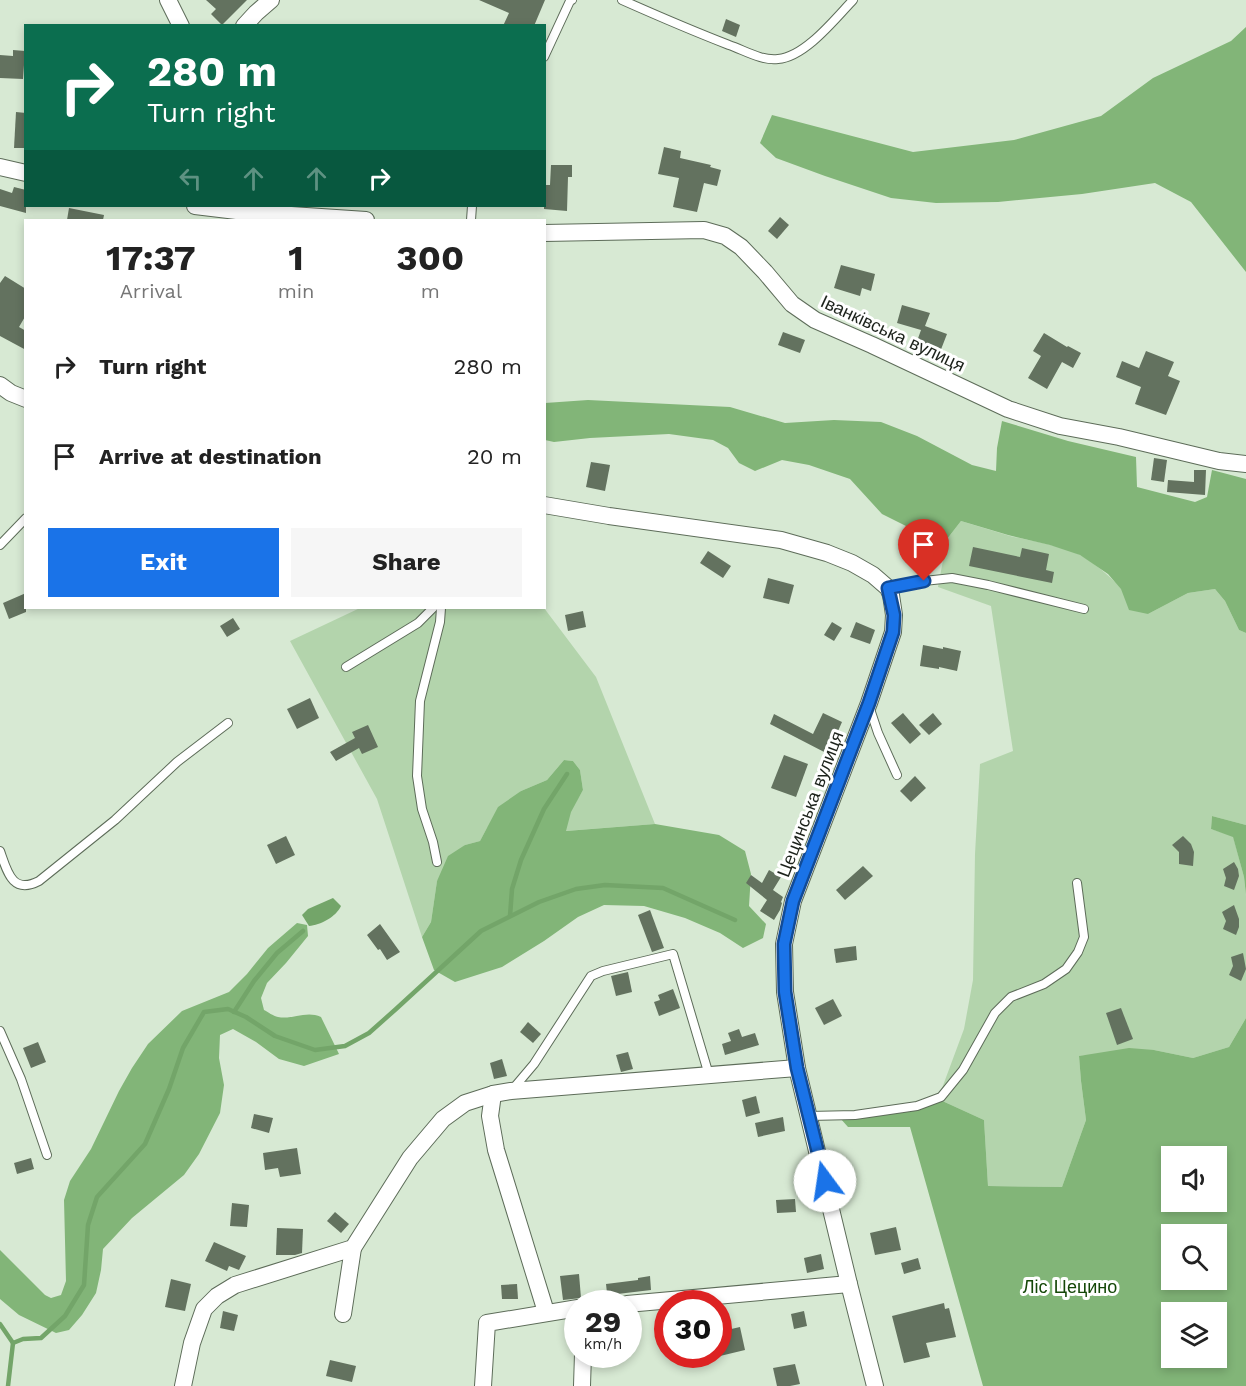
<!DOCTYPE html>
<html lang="en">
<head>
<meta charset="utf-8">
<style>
  :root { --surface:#fff; --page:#f6f6f6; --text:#222; --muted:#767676; --accent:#1a73e8 }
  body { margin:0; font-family:"Work Sans",sans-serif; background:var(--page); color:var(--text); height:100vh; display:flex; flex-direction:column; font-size:22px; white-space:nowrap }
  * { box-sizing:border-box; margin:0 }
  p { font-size:20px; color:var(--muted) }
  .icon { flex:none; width:33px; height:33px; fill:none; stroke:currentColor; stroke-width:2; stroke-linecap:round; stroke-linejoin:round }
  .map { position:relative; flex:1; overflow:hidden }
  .side { position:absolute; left:24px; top:219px; width:522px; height:390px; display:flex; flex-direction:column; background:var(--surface); border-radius:0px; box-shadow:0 3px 9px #0003 }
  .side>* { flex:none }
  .top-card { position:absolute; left:24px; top:24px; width:522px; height:183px; border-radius:0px; box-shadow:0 3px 9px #0003; background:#0b6e4f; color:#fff; overflow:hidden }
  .fabs { position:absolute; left:1161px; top:1146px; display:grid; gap:12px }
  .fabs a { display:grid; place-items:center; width:66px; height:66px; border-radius:0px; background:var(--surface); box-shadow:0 3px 9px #0003; font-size:30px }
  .speed { position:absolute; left:564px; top:1290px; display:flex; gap:12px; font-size:30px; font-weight:700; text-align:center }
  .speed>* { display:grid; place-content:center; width:78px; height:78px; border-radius:50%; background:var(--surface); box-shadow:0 3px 9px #0003; line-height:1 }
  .speed small { font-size:15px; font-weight:400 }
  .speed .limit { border:9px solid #d22; background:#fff; color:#111 }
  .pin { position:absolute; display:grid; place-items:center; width:51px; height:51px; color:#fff; margin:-62px -26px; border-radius:50% 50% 50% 0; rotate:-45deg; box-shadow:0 0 6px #0007 }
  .pin .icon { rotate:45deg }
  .me { position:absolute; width:66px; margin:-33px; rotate:346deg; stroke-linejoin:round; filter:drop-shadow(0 0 4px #0008) }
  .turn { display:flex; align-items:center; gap:21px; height:126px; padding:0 24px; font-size:27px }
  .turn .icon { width:78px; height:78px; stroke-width:2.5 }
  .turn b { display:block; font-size:42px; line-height:51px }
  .lanes { display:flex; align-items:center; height:57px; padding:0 24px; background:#0003; justify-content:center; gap:30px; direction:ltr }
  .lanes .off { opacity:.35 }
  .eta { display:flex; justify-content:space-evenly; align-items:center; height:102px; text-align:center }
  .eta b { font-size:36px; font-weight:700; line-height:42px }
  .button { display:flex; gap:12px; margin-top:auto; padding:12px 24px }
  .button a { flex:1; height:69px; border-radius:0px; background:var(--accent); color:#fff; font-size:24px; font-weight:700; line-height:69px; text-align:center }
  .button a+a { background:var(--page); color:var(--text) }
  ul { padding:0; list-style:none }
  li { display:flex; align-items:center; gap:18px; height:90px; padding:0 24px }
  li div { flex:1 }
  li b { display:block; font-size:22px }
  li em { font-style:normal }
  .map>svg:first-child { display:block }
</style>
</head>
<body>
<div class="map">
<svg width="1246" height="1386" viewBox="0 0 1246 1386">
  <rect width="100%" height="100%" fill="#d7e9d3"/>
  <g fill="#b3d4ac">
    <path d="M961,521c16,5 33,10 49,15 21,5 54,10 72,20 25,15 45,38 66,58l40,-21 27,-4 10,12 14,29 7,3v192l-34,-9 -1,13 22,7 11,41 2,19v122l-17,29 -36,11 -39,-8 -75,6 2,25 5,39 -24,67 -74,-1 -4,-66 -46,-21 26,-70 9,-49 2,-126 5,-90 33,-13 -22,-145 -53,-19 9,-48z"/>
    <path d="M360,608h184l52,69 59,147 -90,7 5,-19 13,-22 -3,-20 -7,-9 -9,-1 -17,20 -26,11 -34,37 -7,13 -15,4 -28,36 -6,41 -9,15 -45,-138 -87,-158z"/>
  </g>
  <g fill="#82b578" fill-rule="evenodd">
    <path d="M1246,27v245l-55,-70 -36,-19 -73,11 -84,8 -62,1 -45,-5 -66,-22 -49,-18 -16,-15 12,-28 141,37 101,-12 87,-24 52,-38 78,-37z"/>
    <path d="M588,400l142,7 55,16 49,-3 47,2 36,14 55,29 24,6 1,-23 5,-27 66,20 68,16 1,30 58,15 12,-5 5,-27 34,9v154l-7,-3 -14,-29 -10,-12 -27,4 -40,21 -19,-4 -8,-21 -13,-15 -28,-19 -30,-10 -42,-10 -47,-14 -14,18 -39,-12 -26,-13 -32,-35 -41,-14 -27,-5 -27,11 -16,-8 -11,-15 -15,-8 -44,-6 -79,4 -36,4 -9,-2v-37z"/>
    <path d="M564,760l9,1 7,9 3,20 -12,22 -5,19 89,-7 64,11 26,16 6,23 -2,32 17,18 -3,14 -20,10 -23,-15 -35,-15 -41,-12 -40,-1 -26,12 -34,24 -42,26 -47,15 -21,-12 -12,-33 9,-15 6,-41 11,-25 17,-11 15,-4 18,-34 23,-16 26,-11z"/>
    <path d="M1212,816l34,9v70l-2,-18 -11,-40 -22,-8z"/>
    <path d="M297,923l10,2 1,11 -22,27 -19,20 -6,15 3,12c4,2 9,6 14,7 15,3 28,-7 43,0l18,37 -35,12 -25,-7 -23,-17 -23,-13 -13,6 -1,23 5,27 -4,28 -21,41 -15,21 -52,43 -29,31 -2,21 -5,23 -14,22 -13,15 -13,3 -37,-18 -19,-16v-49l45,45 6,3 10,-3 5,-14 -2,-81 6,-19 21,-32 28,-58 13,-23 16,-24 34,-33 47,-19 18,-18 21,-26z"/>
    <path d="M1246,1018v368h-263l-73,-259h-62l-8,-9 98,-19 46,21 4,66 74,1 24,-67 -5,-39 -2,-25 50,-8 25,2 39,8 36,-11zM1172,1156h44v46h-44zM1172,1234h44v46h-44zM1172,1312h44v46h-44z"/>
  </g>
  <path fill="#73a569" d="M333,898l8,8c-5,11 -21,19 -32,20l-7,-11 6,-6z"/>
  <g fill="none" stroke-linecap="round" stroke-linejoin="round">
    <g stroke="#73a569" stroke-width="4.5">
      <path d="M510,916l2,-27 9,-29 23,-51 23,-35"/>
      <path d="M234,1012l20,-31 23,-28 26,-22"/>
      <path d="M0,1324l13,19"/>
      <path d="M8,1386l5,-43 10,-4 18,-1 24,-22 19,-31 4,-60 9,-28 48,-53 24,-55 14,-41 21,-36 24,-3 18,8 29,19 40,14 30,-4 24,-13 27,-24 85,-78 58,-29 37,-13 29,-4 58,3 72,32"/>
    </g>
  </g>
  <g fill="#63725f">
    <path d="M206,0h41l-25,25 -11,-11 5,-5z"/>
    <path d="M479,0h66l-11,26h-31l6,-13z"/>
    <path d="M726,19l14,6 -4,12 -14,-6z"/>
    <path d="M13,50l12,1 -2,28 -23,-1v-23l13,1z"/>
    <path d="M16,112l10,1v35h-12z"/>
    <path d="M664,147l17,4 -1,7 31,7 -1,2 11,3 -4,16 -13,-3 -7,29 -24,-5 6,-29 -21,-4z"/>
    <path d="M551,165h21v12h-4l-1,34 -23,-2v-24h6z"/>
    <path d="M14,187l12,3v23l-26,-7v-17l12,4z"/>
    <path d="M69,208l35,7 -1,5h-36z"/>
    <path d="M780,217l9,8 -12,14 -9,-8z"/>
    <path d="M841,265l34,9 -4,17 -9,-3 -2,8 -26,-8z"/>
    <path d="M5,276l21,13v26l-7,12 7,4v19l-26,-14v-53z"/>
    <path d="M902,305l28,8 -5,13 22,8 -7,18 -24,-8 5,-14 -24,-7z"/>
    <path d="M783,332l22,8 -5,13 -22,-8z"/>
    <path d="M1044,333l23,14 1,-1 13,7 -8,15 -11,-6 -15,27 -19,-11 13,-22 -8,-5z"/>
    <path d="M1146,351l28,11 -6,14 12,5 -14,34 -31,-11 6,-17 -25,-10 6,-16 17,7z"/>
    <path d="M1154,458l13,2 -3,22 -13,-2z"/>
    <path d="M591,462l19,3 -5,26 -19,-4z"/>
    <path d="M1194,470h12l-1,25 -38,-3 1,-12 26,2z"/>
    <path d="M973,547l47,10 2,-9 27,6 -3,16 8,2 -2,11 -83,-17z"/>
    <path d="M708,551l23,15 -8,12 -23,-15z"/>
    <path d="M768,578l26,7 -5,19 -26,-6z"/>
    <path d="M26,593v19l-17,7 -6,-16z"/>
    <path d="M583,611l3,16 -18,4 -3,-16z"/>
    <path d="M233,618l7,11 -13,8 -7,-11z"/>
    <path d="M832,622l10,6 -8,13 -10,-6z"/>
    <path d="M856,622l19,8 -5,14 -20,-7z"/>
    <path d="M923,645l20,4v-2l18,4 -4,20 -18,-4v2l-19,-3z"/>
    <path d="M310,698l9,20 -22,11 -10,-20z"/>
    <path d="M823,713l19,9 -14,32 -58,-30 4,-10 39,20z"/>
    <path d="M903,713l18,21 -11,10 -19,-21z"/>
    <path d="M933,713l9,11 -13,11 -10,-10z"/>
    <path d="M368,725l10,22 -16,7 -3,-6 -23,13 -6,-9 25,-14 -3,-6z"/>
    <path d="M784,755l24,9 -12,33 -25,-9z"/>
    <path d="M915,776l11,12 -15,14 -11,-11z"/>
    <path d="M286,836l9,19 -19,9 -9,-19z"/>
    <path d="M1183,836l8,8 3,8 -1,14 -14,-2v-12l-7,-7z"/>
    <path d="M1234,862l4,7 1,7 -5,14 -10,-4 2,-8 -3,-9z"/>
    <path d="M863,866l10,10 -28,24 -9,-10z"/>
    <path d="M769,870l12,7 -8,13 10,7 -2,5 1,1 -2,7 -6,10 -14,-9 7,-11 -21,-17 5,-8 11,8z"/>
    <path d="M1234,905l5,14v8l-3,8 -13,-6 3,-8 -4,-9z"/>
    <path d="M650,910l14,38 -12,4 -14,-37z"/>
    <path d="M380,924l20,28 -13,8 -7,-11 -2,1 -11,-15z"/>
    <path d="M856,946l1,14 -21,3 -2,-14z"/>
    <path d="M1243,953l3,16 -5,12 -12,-6 4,-9 -2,-9z"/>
    <path d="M628,972l4,20 -16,4 -5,-20z"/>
    <path d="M673,989l7,19 -21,8 -5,-14 6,-2 -2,-5z"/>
    <path d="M833,999l9,17 -18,9 -9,-17z"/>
    <path d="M1121,1008l12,31 -16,6 -11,-32z"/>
    <path d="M528,1022l13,12 -8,9 -13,-11z"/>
    <path d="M739,1029l3,8 13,-4 4,12 -34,10 -3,-11 9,-3 -3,-8z"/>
    <path d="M38,1042l8,20 -15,6 -8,-20z"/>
    <path d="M628,1052l5,17 -12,3 -5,-17z"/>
    <path d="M502,1059l5,17 -13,3 -4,-16z"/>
    <path d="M756,1096l4,17 -14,4 -4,-17z"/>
    <path d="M254,1114l19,4 -4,15 -18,-5z"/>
    <path d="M783,1117l2,14 -27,6 -3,-14z"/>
    <path d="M297,1148l4,26 -21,3 -2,-9 -13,2 -2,-17z"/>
    <path d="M31,1158l3,11 -17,5 -3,-11z"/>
    <path d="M795,1199l1,13 -19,1 -1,-13z"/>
    <path d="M232,1203l17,2 -2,22 -17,-1z"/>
    <path d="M335,1212l14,12 -8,9 -14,-12z"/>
    <path d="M896,1227l5,23 -26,5 -5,-22z"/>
    <path d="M277,1228l26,1 -1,24 -7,2h-19z"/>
    <path d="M214,1242l32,14 -7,14 -10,-4 -2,5 -22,-10z"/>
    <path d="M821,1254l3,15 -17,4 -3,-15z"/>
    <path d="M918,1258l3,11 -17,5 -3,-11z"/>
    <path d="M579,1274l2,24 -18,2 -3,-24z"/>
    <path d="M650,1276l1,14 -42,5v-2h-2l-1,-9 32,-4v-2z"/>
    <path d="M171,1279l20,5 -6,27 -20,-4z"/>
    <path d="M517,1284l1,15h-16l-1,-14z"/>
    <path d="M944,1303l1,6 4,-1 7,29 -30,6 4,14 -26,6 -12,-47z"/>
    <path d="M223,1311l15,4 -4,16 -14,-3z"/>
    <path d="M804,1311l3,15 -13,3 -3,-15z"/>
    <path d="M740,1327l5,23 -25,6 -2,-8v-16z"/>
    <path d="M330,1360l26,6 -4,16 -26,-6z"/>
    <path d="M795,1364l5,20 -10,2h-13l-4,-18z"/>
  </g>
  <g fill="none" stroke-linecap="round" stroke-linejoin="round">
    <g stroke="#5d6c59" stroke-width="10">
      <g id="service">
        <path d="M622,0c36,16 71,31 107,45 15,5 32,16 49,14 27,-2 57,-40 75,-59"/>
        <path d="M544,57l26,-56 2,-1"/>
        <path d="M471,220l1,-14"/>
        <path d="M0,545l26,-27"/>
        <path d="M888,588l36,-7 28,-3 36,7 96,24"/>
        <path d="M346,667l72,-44 15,-15"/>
        <path d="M870,709l8,24 19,42"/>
        <path d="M0,851c7,20 12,44 39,30l76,-61 62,-58 51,-39"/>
        <path d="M437,862l-4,-20 -11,-33 -5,-33 3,-75 20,-79 1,-14"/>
        <path d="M0,1031l21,48 26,76"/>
        <path d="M512,1090l22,-26 57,-88 12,-5 70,-17 36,121"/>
        <path d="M809,1116l46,-1 62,-9 24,-9 22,-27 32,-57 16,-16 33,-13 22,-15 12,-17 6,-15 -7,-54"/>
      </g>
    </g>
    <g stroke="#5d6c59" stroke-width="18">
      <g id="minor">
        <path d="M168,0l13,26"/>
        <path d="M244,26l12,-13 15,-13"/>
        <path d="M0,167l26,6"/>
        <path d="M195,206l50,6 121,8"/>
        <path d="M544,233l160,-3 21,6 16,11 24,25 27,32 23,16 57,25 136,64 52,17 59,11 100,24 27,3"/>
        <path d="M0,385l11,8 15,6"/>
        <path d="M544,505l65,11 172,24 46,13 25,10 21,12 15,13 3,7 3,20 -1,17 -24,71 -76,198 -9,43 1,48 12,76 52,216 26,102"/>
        <path d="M493,1094l-3,22 6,34 50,162"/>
        <path d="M627,1304l222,-20"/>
        <path d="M343,1314l10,-66"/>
        <path d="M183,1386l9,-43 12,-34 13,-13 18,-11 118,-37 57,-90 33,-39 22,-16 28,-9 18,-3 286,-23"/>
        <path d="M483,1386l4,-63 91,-15"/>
        <path d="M582,1386l1,-32"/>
      </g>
    </g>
    <use href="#service" stroke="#fff" stroke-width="8"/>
    <use href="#minor" stroke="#fff" stroke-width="16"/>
  </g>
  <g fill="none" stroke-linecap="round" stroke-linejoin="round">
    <g stroke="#114b97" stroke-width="15">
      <path id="route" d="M825,1181l-28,-113 -12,-76 -1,-48 9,-43 76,-198 24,-71 1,-17 -6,-27 36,-7"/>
    </g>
    <use href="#route" stroke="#1a73e8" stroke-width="10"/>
  </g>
  <g text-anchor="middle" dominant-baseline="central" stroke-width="6" stroke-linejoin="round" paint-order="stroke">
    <g font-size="18" fill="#1c221b" stroke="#fff">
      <text transform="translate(893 333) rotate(25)">Іванківська вулиця</text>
      <text transform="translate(810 804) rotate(-69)">Цецинська вулиця</text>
    </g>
    <g font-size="18" fill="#144707" stroke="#fff">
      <text x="1070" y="1286">Ліс Цецино</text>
    </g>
  </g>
</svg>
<div class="fabs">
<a><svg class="icon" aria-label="sound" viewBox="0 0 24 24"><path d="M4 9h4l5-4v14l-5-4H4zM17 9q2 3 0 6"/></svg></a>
<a><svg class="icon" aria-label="search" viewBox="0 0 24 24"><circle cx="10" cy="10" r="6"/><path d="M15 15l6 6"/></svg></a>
<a><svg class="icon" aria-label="layers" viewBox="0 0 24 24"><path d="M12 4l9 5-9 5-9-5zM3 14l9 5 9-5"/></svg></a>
</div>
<div class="speed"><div>29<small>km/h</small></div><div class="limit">30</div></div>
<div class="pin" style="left:924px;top:581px;background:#d93025"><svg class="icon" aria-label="arrive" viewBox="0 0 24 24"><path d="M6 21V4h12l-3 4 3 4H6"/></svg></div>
<svg class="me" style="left:825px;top:1181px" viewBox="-20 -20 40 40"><circle r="19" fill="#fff"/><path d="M0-13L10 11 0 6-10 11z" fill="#1a73e8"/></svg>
<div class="top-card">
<div class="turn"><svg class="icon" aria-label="right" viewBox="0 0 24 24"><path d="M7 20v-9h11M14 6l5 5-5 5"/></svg><div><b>280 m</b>Turn right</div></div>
<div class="lanes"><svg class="icon off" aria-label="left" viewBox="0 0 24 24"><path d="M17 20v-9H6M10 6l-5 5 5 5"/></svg><svg class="icon off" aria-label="ahead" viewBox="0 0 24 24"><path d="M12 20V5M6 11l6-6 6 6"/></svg><svg class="icon off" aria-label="ahead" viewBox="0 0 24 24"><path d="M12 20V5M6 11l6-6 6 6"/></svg><svg class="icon" aria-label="right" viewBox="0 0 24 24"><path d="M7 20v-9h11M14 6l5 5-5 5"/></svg></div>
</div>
<section class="side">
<div class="eta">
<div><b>17:37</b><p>Arrival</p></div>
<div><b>1</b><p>min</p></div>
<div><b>300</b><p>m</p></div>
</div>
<ul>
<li><svg class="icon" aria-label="right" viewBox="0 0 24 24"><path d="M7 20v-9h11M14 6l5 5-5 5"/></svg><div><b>Turn right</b></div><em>280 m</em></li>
<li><svg class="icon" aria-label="arrive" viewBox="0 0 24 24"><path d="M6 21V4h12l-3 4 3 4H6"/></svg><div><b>Arrive at destination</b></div><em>20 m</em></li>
</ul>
<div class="button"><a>Exit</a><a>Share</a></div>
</section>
</div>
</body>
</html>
